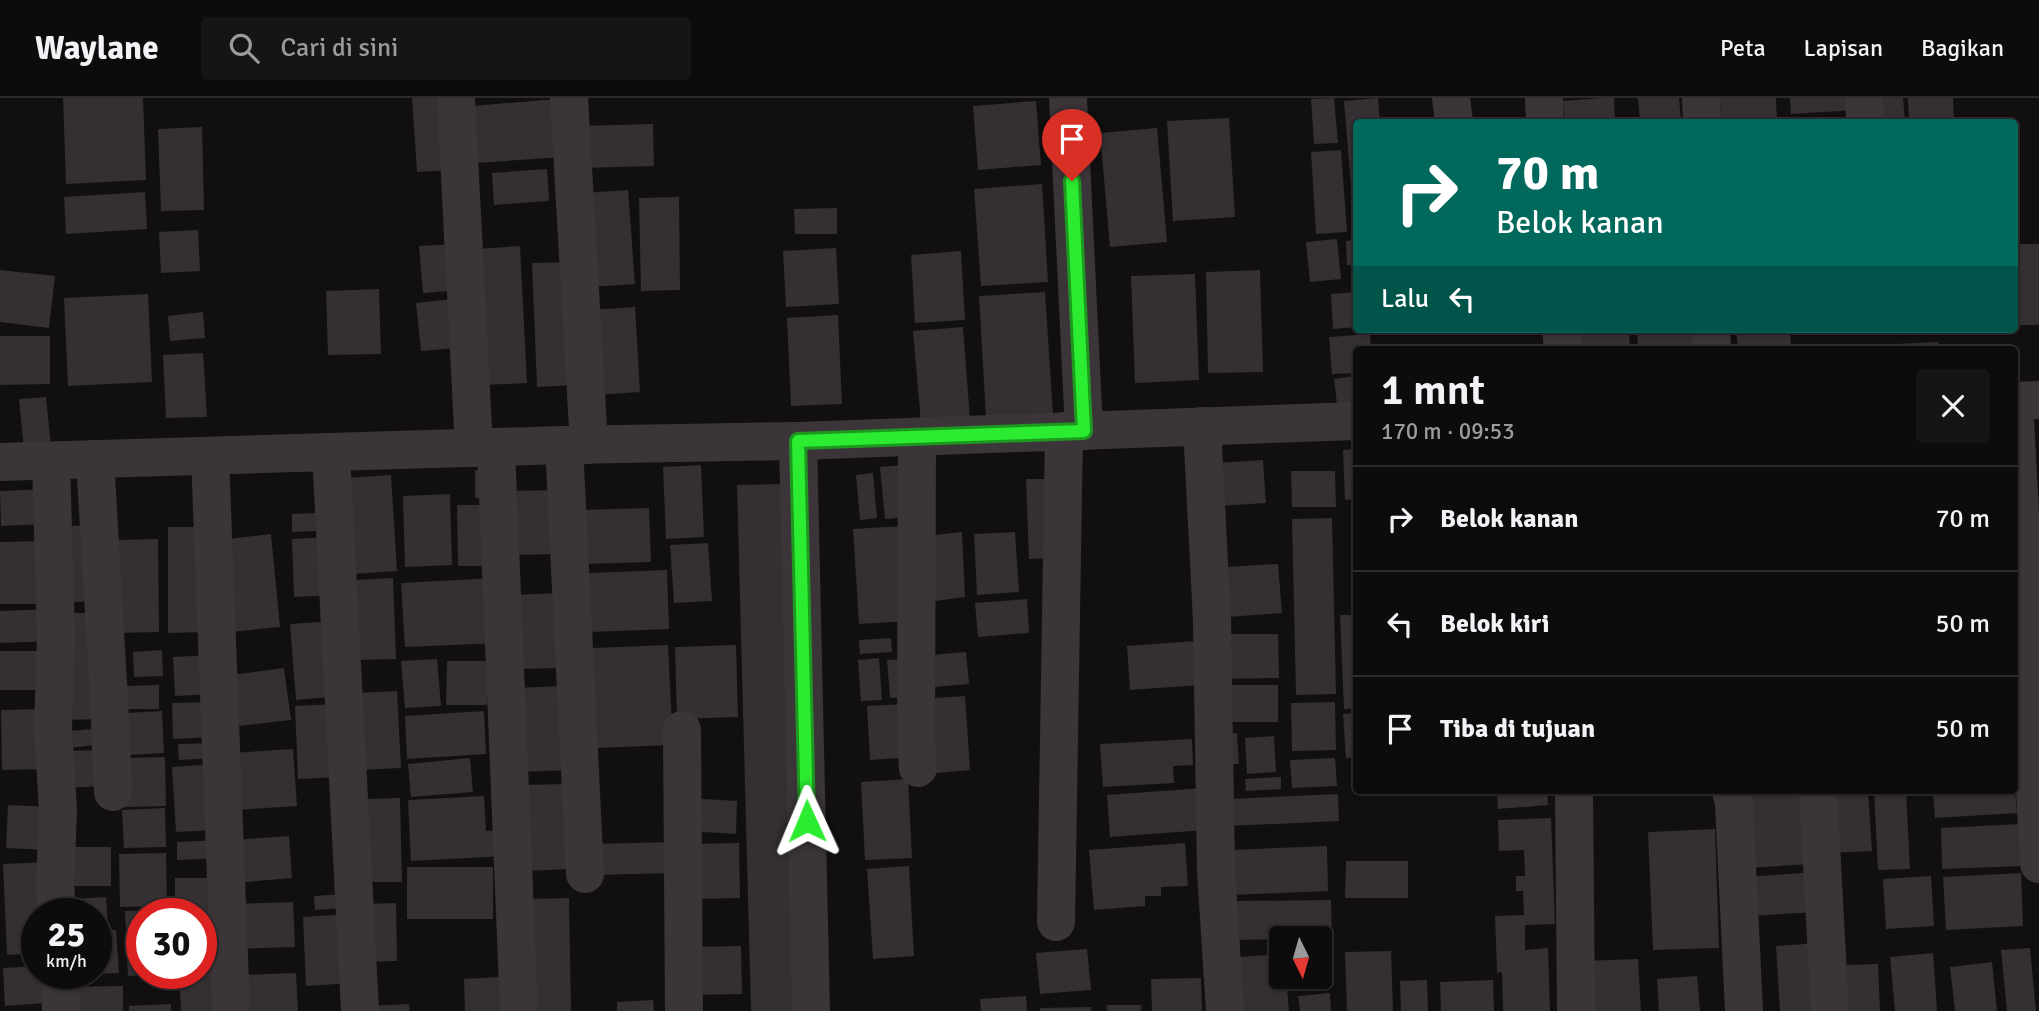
<!DOCTYPE html>
<html lang="id">
<head>
<meta charset="utf-8">
<style>
  :root { --surface:#0d0b0c; --page:#161415; --text:#f1f3f6; --muted:#9a9b9d; --line:#2d2b2d }
  body { margin:0; font-family:Signika,sans-serif; background:var(--page); color:var(--text); height:100vh; display:flex; flex-direction:column; font-size:26px; white-space:nowrap }
  * { box-sizing:border-box; margin:0 }
  p { font-size:23px; color:var(--muted) }
  .icon { flex:none; width:38px; height:38px; fill:none; stroke:currentColor; stroke-width:2; stroke-linecap:round; stroke-linejoin:round }
  .map { position:relative; flex:1; overflow:hidden }
  .sheet { position:absolute; left:1353px; top:248px; width:665px; height:448px; display:flex; flex-direction:column; background:var(--surface); border-radius:7px; box-shadow:0 2px 5px #0004,0 0 0 2px var(--line) }
  .sheet>* { flex:none }
  .banner { position:absolute; left:1353px; top:21px; width:665px; height:214px; border-radius:7px; box-shadow:0 2px 5px #0004,0 0 0 2px var(--line); background:#00695c; color:#fff; overflow:hidden }
  .needle { width:46px; rotate:175deg }
  .controls { position:absolute; left:1269px; top:828px; display:grid; gap:14px }
  .controls a { display:grid; place-items:center; width:63px; height:63px; border-radius:7px; background:var(--surface); box-shadow:0 2px 5px #0004,0 0 0 2px var(--line); font-size:35px }
  .speed { position:absolute; left:21px; top:800px; display:flex; gap:14px; font-size:35px; font-weight:700; text-align:center }
  .speed>* { display:grid; place-content:center; width:91px; height:91px; border-radius:50%; background:var(--surface); box-shadow:0 2px 5px #0004,0 0 0 2px var(--line); line-height:1 }
  .speed small { font-size:18px; font-weight:400 }
  .speed .limit { border:10px solid #d22; background:#fff; color:#111 }
  .pin { position:absolute; display:grid; place-items:center; width:60px; height:60px; color:#fff; margin:-72px -30px; border-radius:50% 50% 50% 0; rotate:-45deg; box-shadow:0 0 7px #0007 }
  .pin .icon { rotate:45deg }
  .me { position:absolute; width:77px; margin:-38px; rotate:359deg; stroke-linejoin:round; filter:drop-shadow(0 0 5px #0008) }
  .turn { display:flex; align-items:center; gap:24px; height:147px; padding:0 28px; font-size:32px }
  .turn .icon { width:91px; height:91px; stroke-width:2.5 }
  .turn b { display:block; font-size:49px; line-height:60px }
  .then { display:flex; align-items:center; height:66px; padding:0 28px; background:#0003; gap:14px; font-size:26px }
  .round { display:grid; place-items:center; flex:none; width:74px; height:74px; border-radius:7px; background:var(--page) }
  .overview { display:flex; align-items:center; justify-content:space-between; height:119px; padding:0 28px }
  h1 { font-size:42px; font-weight:600; line-height:52px }
  ul { padding:0; list-style:none }
  li { display:flex; align-items:center; gap:21px; height:105px; padding:0 28px; border-top:2px solid var(--line) }
  li div { flex:1 }
  li b { display:block; font-size:26px }
  li em { font-style:normal }
  header { display:flex; align-items:center; gap:42px; box-sizing:border-box; height:98px; padding:0 35px; background:var(--surface); border-bottom:2px solid var(--line) }
  header strong { font-size:33px }
  nav { display:flex; gap:38px; margin-inline-start:auto; font-size:24px }
  .search { width:490px; height:63px; background:var(--page); display:flex; align-items:center; gap:18px; box-sizing:border-box; padding:0 24px; border-radius:7px; color:var(--muted); font-size:26px }
  .map>svg:first-child { display:block }
</style>
</head>
<body>
<header>
<strong>Waylane</strong>
<div class="search"><svg class="icon" aria-label="search" viewBox="0 0 24 24"><circle cx="10" cy="10" r="6"/><path d="M15 15l6 6"/></svg>Cari di sini</div>
<nav><a>Peta</a><a>Lapisan</a><a>Bagikan</a></nav>
</header>
<div class="map">
<svg width="2039" height="913" viewBox="0 0 2039 913">
  <rect width="100%" height="100%" fill="#110f10"/>
  <g fill="#332f32">
    <path d="M63,0h80l3,82 -80,4z"/>
    <path d="M412,0h34l5,72 -34,2z"/>
    <path d="M1334,0l4,45 -24,1 -3,-45z"/>
    <path d="M1378,0l2,24h-24v87h-3l-9,-108z"/>
    <path d="M1600,0h14l1,24h-50l-2,-21z"/>
    <path d="M1638,0h41l2,24h-41z"/>
    <path d="M1720,0h56l1,24h-56z"/>
    <path d="M1790,0h66l1,12 -66,4z"/>
    <path d="M1868,0h35l2,24h-35z"/>
    <path d="M1908,0h45l1,20 -45,2z"/>
    <path d="M557,1l5,58 -86,6 -4,-57z"/>
    <path d="M1036,3l5,64 -63,5 -5,-64z"/>
    <path d="M1229,20l6,99 -62,4 -6,-100z"/>
    <path d="M653,26l1,42 -73,2 -1,-42z"/>
    <path d="M202,29l2,83 -43,1 -3,-82z"/>
    <path d="M1157,30l10,114 -57,5 -10,-114z"/>
    <path d="M1341,52l6,82 -31,2 -5,-82z"/>
    <path d="M547,71l2,32 -55,4 -2,-32z"/>
    <path d="M1042,86l6,98 -67,4 -7,-97z"/>
    <path d="M628,92l7,94 -44,3 -7,-94z"/>
    <path d="M145,94l2,37 -81,5 -2,-37z"/>
    <path d="M679,99l1,93 -39,1 -2,-93z"/>
    <path d="M837,110v26h-42l-1,-25z"/>
    <path d="M198,132l2,41 -39,2 -2,-41z"/>
    <path d="M1337,141l4,40 -31,3 -4,-40z"/>
    <path d="M1356,142v25h-9l-1,-24z"/>
    <path d="M458,146l3,46 -38,3 -4,-47z"/>
    <rect x="2014" y="146" width="25" height="81"/>
    <path d="M520,148l7,137 -43,2 -7,-136z"/>
    <path d="M836,150l3,56 -53,3 -3,-56z"/>
    <path d="M961,153l4,69 -50,3 -4,-68z"/>
    <path d="M568,164l6,123 -37,2 -5,-124z"/>
    <path d="M0,172l55,6 -6,52 -49,-6z"/>
    <path d="M1260,172l3,102 -55,1 -2,-101z"/>
    <path d="M1195,176l4,106 -64,3 -4,-107z"/>
    <path d="M379,191l2,65 -53,1 -2,-64z"/>
    <path d="M1045,194l8,121 -67,5 -7,-122z"/>
    <path d="M1356,194v35l-23,2 -2,-35z"/>
    <path d="M148,196l4,88 -84,4 -4,-88z"/>
    <path d="M453,201l4,49 -36,3 -5,-48z"/>
    <path d="M635,209l5,85 -45,3 -5,-85z"/>
    <path d="M203,214l2,26 -35,3 -2,-25z"/>
    <path d="M838,217l4,89 -51,2 -4,-88z"/>
    <path d="M963,229l7,92 -49,4 -8,-92z"/>
    <path d="M1567,231h62l1,21h-61z"/>
    <path d="M1637,231h68l1,21h-68z"/>
    <path d="M1736,231h54l1,21h-53z"/>
    <path d="M1798,231h60v2l-60,3z"/>
    <path d="M1370,236l1,16h-15v23l-24,1 -3,-37z"/>
    <path d="M0,238h50v48l-50,1z"/>
    <path d="M1938,244v8h-63l-1,-5z"/>
    <path d="M203,255l4,64 -41,1 -3,-63z"/>
    <path d="M1356,278v35l-18,2 -4,-34z"/>
    <path d="M46,299l5,50 -27,3 -5,-51z"/>
    <path d="M1356,351v50l-11,1 -2,-50z"/>
    <path d="M1263,362l3,43 -48,3 -3,-43z"/>
    <path d="M701,367l3,72 -38,2 -3,-72z"/>
    <path d="M903,367l5,52 -23,2 -5,-52z"/>
    <path d="M475,372l16,1v27h-16z"/>
    <path d="M1291,373h44l1,36h-44z"/>
    <path d="M873,375l4,45 -17,2 -4,-45z"/>
    <path d="M391,377l6,96 -44,3 -5,-96z"/>
    <path d="M1026,381h25l3,79 -25,1z"/>
    <path d="M782,386l14,527h-45l-14,-526z"/>
    <path d="M47,391l2,35 -48,2 -1,-35z"/>
    <path d="M560,392l1,64 -52,1 -1,-64z"/>
    <path d="M450,396l2,71 -47,2 -2,-71z"/>
    <path d="M457,407h36l1,61h-36z"/>
    <path d="M649,410l2,54 -68,2 -2,-54z"/>
    <path d="M318,415v18l-26,1v-18z"/>
    <path d="M1332,420l4,176 -40,1 -4,-176z"/>
    <path d="M89,427l2,76 -31,2 -4,-76z"/>
    <path d="M904,428l6,95 -51,3 -6,-95z"/>
    <path d="M168,429h40v105l-40,1z"/>
    <path d="M962,434l3,65 -37,5 -3,-66z"/>
    <path d="M1015,434l4,60 -42,3 -3,-61z"/>
    <path d="M271,436l9,93 -50,5 -10,-92z"/>
    <path d="M328,439l3,58 -37,2 -2,-58z"/>
    <path d="M158,441l1,93 -42,1 -2,-93z"/>
    <path d="M45,443v63h-45v-62z"/>
    <path d="M708,445l4,58 -38,2 -4,-58z"/>
    <path d="M1278,466l4,49 -55,4 -3,-50z"/>
    <path d="M667,472l2,59 -79,3 -2,-59z"/>
    <path d="M393,480l3,81 -39,1 -2,-80z"/>
    <path d="M495,480l4,65 -94,4 -4,-64z"/>
    <path d="M560,495l3,75 -49,1 -3,-74z"/>
    <path d="M1027,501l2,34 -51,4 -3,-34z"/>
    <path d="M51,511l1,32 -52,2v-32z"/>
    <path d="M60,515h42l2,106 -41,1z"/>
    <path d="M1340,517h16v93l-12,1z"/>
    <path d="M334,523l6,75 -44,4 -6,-76z"/>
    <path d="M1221,536h57l1,44 -58,1z"/>
    <path d="M891,540l1,14 -32,2 -1,-14z"/>
    <path d="M1197,543l3,44 -70,5 -3,-44z"/>
    <path d="M668,547l5,100 -76,3 -5,-100z"/>
    <path d="M736,547l2,72 -61,2 -2,-72z"/>
    <path d="M162,552l1,26 -29,1 -1,-25z"/>
    <rect x="0" y="553" width="43" height="39"/>
    <path d="M966,554l3,32 -47,4 -3,-32z"/>
    <path d="M212,557l2,39 -39,2 -2,-39z"/>
    <path d="M879,560l3,42 -21,1 -3,-41z"/>
    <path d="M437,561l4,47 -36,2 -4,-47z"/>
    <path d="M904,561l3,38 -17,1 -3,-38z"/>
    <path d="M447,563h41l-1,44h-41z"/>
    <path d="M284,570l7,52 -53,6 -7,-51z"/>
    <path d="M159,587v24h-35l-1,-23z"/>
    <rect x="1222" y="587" width="56" height="37"/>
    <path d="M564,588l5,84 -50,2 -5,-84z"/>
    <path d="M397,593l4,77 -42,2 -3,-77z"/>
    <path d="M965,598l5,74 -45,4 -5,-75z"/>
    <path d="M212,604l1,35 -40,2 -1,-36z"/>
    <path d="M1335,604l1,48 -44,1 -1,-48z"/>
    <path d="M338,606l3,73 -43,2 -3,-73z"/>
    <path d="M906,606l4,53 -40,3 -3,-54z"/>
    <path d="M43,611l2,60 -43,1 -1,-60z"/>
    <path d="M162,613l2,42 -36,2 -2,-42z"/>
    <path d="M484,613l2,43 -79,5 -2,-43z"/>
    <path d="M1356,615v44l-10,1 -3,-44z"/>
    <path d="M104,630l2,16 -48,5 -1,-17z"/>
    <path d="M1237,635l2,31 -17,1 -2,-31z"/>
    <path d="M1274,638l2,36 -29,2 -2,-36z"/>
    <path d="M1192,641l1,26 -20,1 1,17 -71,4 -3,-43z"/>
    <path d="M214,645l1,15 -36,2 -1,-16z"/>
    <path d="M293,651l4,57 -61,4 -4,-57z"/>
    <path d="M105,652l2,36 -47,2 -1,-37z"/>
    <path d="M165,659l1,49 -43,1 -1,-49z"/>
    <path d="M470,660l3,34 -62,5 -3,-33z"/>
    <path d="M1335,660l2,28 -45,2 -2,-28z"/>
    <path d="M213,666l3,66 -40,2 -4,-65z"/>
    <path d="M1281,679v12l-35,2 -1,-12z"/>
    <path d="M908,681l4,79 -47,2 -4,-78z"/>
    <path d="M566,686l2,85 -42,2 -3,-86z"/>
    <path d="M1203,690l3,42 -96,7 -3,-42z"/>
    <path d="M1497,693h50l1,14 -50,4z"/>
    <path d="M1744,693h62l4,73 -61,4z"/>
    <path d="M1826,693h42l4,60 -43,2z"/>
    <path d="M1874,693h32l4,78 -32,1z"/>
    <path d="M1933,693h82l2,22 -82,5z"/>
    <path d="M1338,696l1,27 -110,5 -1,-27z"/>
    <path d="M484,698l2,35 18,-1 2,26 -95,5 -3,-61z"/>
    <path d="M400,700l2,84h-37l-2,-83z"/>
    <path d="M688,700l49,3 -1,33 -49,-3z"/>
    <path d="M8,707l43,2 -3,43 -42,-2z"/>
    <path d="M165,710l1,39 -42,1 -2,-38z"/>
    <path d="M1551,720l4,106 -30,1v25l23,-2 2,63h-47l-1,-39 -5,1 -2,-57 29,-1 -1,-24h-7v-15h9l-1,-26 -25,1 -1,-31z"/>
    <path d="M2021,726l2,42 -81,3 -1,-41z"/>
    <path d="M1715,731l4,119 -66,2 -5,-118z"/>
    <path d="M289,738l3,42 -57,5 -3,-43z"/>
    <path d="M219,742l1,18 -43,2v-18z"/>
    <path d="M673,744l1,31 -81,2 -1,-31z"/>
    <path d="M739,745l1,55 -46,1 -2,-55z"/>
    <path d="M1185,745l3,43 -27,1v9h-16v10l-51,4 -5,-60z"/>
    <path d="M1327,748l1,45 -96,4 -2,-45z"/>
    <path d="M63,749h48v39h-47z"/>
    <path d="M166,755l1,53 -47,1 -1,-53z"/>
    <path d="M1346,763h62v37h-63z"/>
    <path d="M48,764l2,52h-13v39l-30,2 -4,-91z"/>
    <path d="M909,768l5,90 -41,3 -6,-90z"/>
    <rect x="407" y="769" width="86" height="52"/>
    <path d="M1815,774l3,40 -70,4 -2,-39z"/>
    <path d="M2021,775l2,53 -77,4 -3,-53z"/>
    <path d="M1931,778l3,50 -48,3 -3,-50z"/>
    <path d="M175,780h44v71h-18v-35h-26z"/>
    <path d="M343,796l1,14 -29,2 -1,-14z"/>
    <path d="M106,799l2,29 -12,1v-13h-35l-1,-14z"/>
    <path d="M569,800l2,113h-41l-2,-112z"/>
    <path d="M1331,802l1,38 -97,2v-39z"/>
    <path d="M293,804l2,45 -63,2 -1,-45z"/>
    <path d="M396,805l1,58 -31,1 -2,-58z"/>
    <path d="M166,812v4h-24v59h10v2l-24,1 -3,-65z"/>
    <path d="M348,816l4,69 -46,3 -3,-69z"/>
    <path d="M116,832l3,43 -23,1v-43z"/>
    <path d="M1822,845l4,68h-46l-4,-65z"/>
    <path d="M741,848l1,48 -51,1v-48z"/>
    <path d="M2030,850l6,63h-29l-6,-61z"/>
    <path d="M1087,851l4,41 -51,4 -4,-41z"/>
    <path d="M1320,853h7l2,34 -42,3 2,23h-58l8,-54 42,-3v22h39z"/>
    <path d="M1391,853l2,60h-46l-2,-59z"/>
    <path d="M1933,855l4,58h-42l-5,-54z"/>
    <path d="M1638,861l3,52h-56l-3,-50z"/>
    <path d="M219,862l3,51h-41l-2,-38h22v-12z"/>
    <path d="M1992,864l5,49h-42l-5,-44z"/>
    <path d="M1878,866l2,47h-32l-2,-46z"/>
    <path d="M37,868v7h20l2,29 -54,4 -2,-38z"/>
    <path d="M296,875l2,38h-53l-3,-36z"/>
    <path d="M512,878l1,35h-48l-1,-32z"/>
    <path d="M1697,878l3,35h-41l-2,-32z"/>
    <path d="M1201,880l1,33h-50l-1,-32z"/>
    <path d="M1427,882l1,31h-27l-1,-30z"/>
    <path d="M1493,882l1,31h-53l-1,-29z"/>
    <path d="M123,888v25h-57l-1,-24z"/>
    <path d="M1330,895l1,18h-31l-2,-15z"/>
    <path d="M1026,898l1,15h-46l-1,-12z"/>
    <path d="M653,902l1,11h-37v-9z"/>
    <path d="M171,906v7h-42v-5z"/>
    <path d="M409,906l1,7h-40v-5z"/>
    <rect x="1107" y="907" width="34" height="6"/>
    <path d="M1091,909v4h-51v-3z"/>
  </g>
  <g fill="none" stroke-linecap="round" stroke-linejoin="round">
    <g stroke="#3b353a" stroke-width="38">
      <path d="M456,0l18,350"/>
      <path d="M569,0l20,347"/>
      <path d="M1068,0l16,333"/>
      <path d="M1451,0l3,24"/>
      <path d="M1544,0l1,24"/>
      <path d="M1701,0l1,24"/>
      <path d="M1864,0l1,24"/>
      <path d="M1561,231l2,21"/>
      <path d="M1711,231l1,21"/>
      <path d="M2039,302l-25,1 25,463"/>
      <path d="M1202,328l10,195 4,250 9,140"/>
      <path d="M917,339l-1,299 2,32"/>
      <path d="M798,343l13,570"/>
      <path d="M564,347l21,429"/>
      <path d="M496,350l23,563"/>
      <path d="M331,354l29,559"/>
      <path d="M210,358l21,555"/>
      <path d="M95,361l14,241 4,92"/>
      <path d="M51,363l5,175 -3,93 5,81 -3,75 2,29"/>
      <path d="M0,364l564,-17 234,-4 558,-20"/>
      <path d="M682,632l2,281"/>
      <path d="M1574,693l2,220"/>
      <path d="M1731,693l3,13 10,207"/>
      <path d="M1818,693l12,220"/>
      <path d="M1056,824l8,-491"/>
      <path d="M60,875l1,38"/>
    </g>
  </g>
  <g fill="none" stroke-linecap="round" stroke-linejoin="round">
    <g stroke="#1d9920" stroke-width="18">
      <path id="route" d="M807,723l-9,-380 286,-10 -12,-250"/>
    </g>
    <use href="#route" stroke="#2cec31" stroke-width="12"/>
  </g>
</svg>
<div class="controls">
<a><svg class="needle" viewBox="-14 -14 28 28"><path d="M0-13l5 13h-10z" fill="#e53935"/><path d="M0 13l5-13h-10z" fill="#9a9b9d"/></svg></a>
</div>
<div class="speed"><div>25<small>km/h</small></div><div class="limit">30</div></div>
<div class="pin" style="left:1072px;top:83px;background:#d93025"><svg class="icon" aria-label="arrive" viewBox="0 0 24 24"><path d="M6 21V4h12l-3 4 3 4H6"/></svg></div>
<svg class="me" style="left:807px;top:723px" viewBox="-20 -20 40 40"><path d="M0-17L14 15 0 8-14 15z" fill="#2cec31" stroke="#fff" stroke-width="4"/></svg>
<div class="banner">
<div class="turn"><svg class="icon" aria-label="right" viewBox="0 0 24 24"><path d="M7 20v-9h11M14 6l5 5-5 5"/></svg><div><b>70 m</b>Belok kanan</div></div>
<div class="then">Lalu<svg class="icon" aria-label="left" viewBox="0 0 24 24"><path d="M17 20v-9H6M10 6l-5 5 5 5"/></svg></div>
</div>
<section class="sheet">
<div class="overview"><div><h1>1 mnt</h1><p>170 m · 09:53</p></div><a class="round"><svg class="icon" aria-label="close" viewBox="0 0 24 24"><path d="M6 6l12 12M18 6L6 18"/></svg></a></div>
<ul>
<li><svg class="icon" aria-label="right" viewBox="0 0 24 24"><path d="M7 20v-9h11M14 6l5 5-5 5"/></svg><div><b>Belok kanan</b></div><em>70 m</em></li>
<li><svg class="icon" aria-label="left" viewBox="0 0 24 24"><path d="M17 20v-9H6M10 6l-5 5 5 5"/></svg><div><b>Belok kiri</b></div><em>50 m</em></li>
<li><svg class="icon" aria-label="arrive" viewBox="0 0 24 24"><path d="M6 21V4h12l-3 4 3 4H6"/></svg><div><b>Tiba di tujuan</b></div><em>50 m</em></li>
</ul>
</section>
</div>
</body>
</html>
